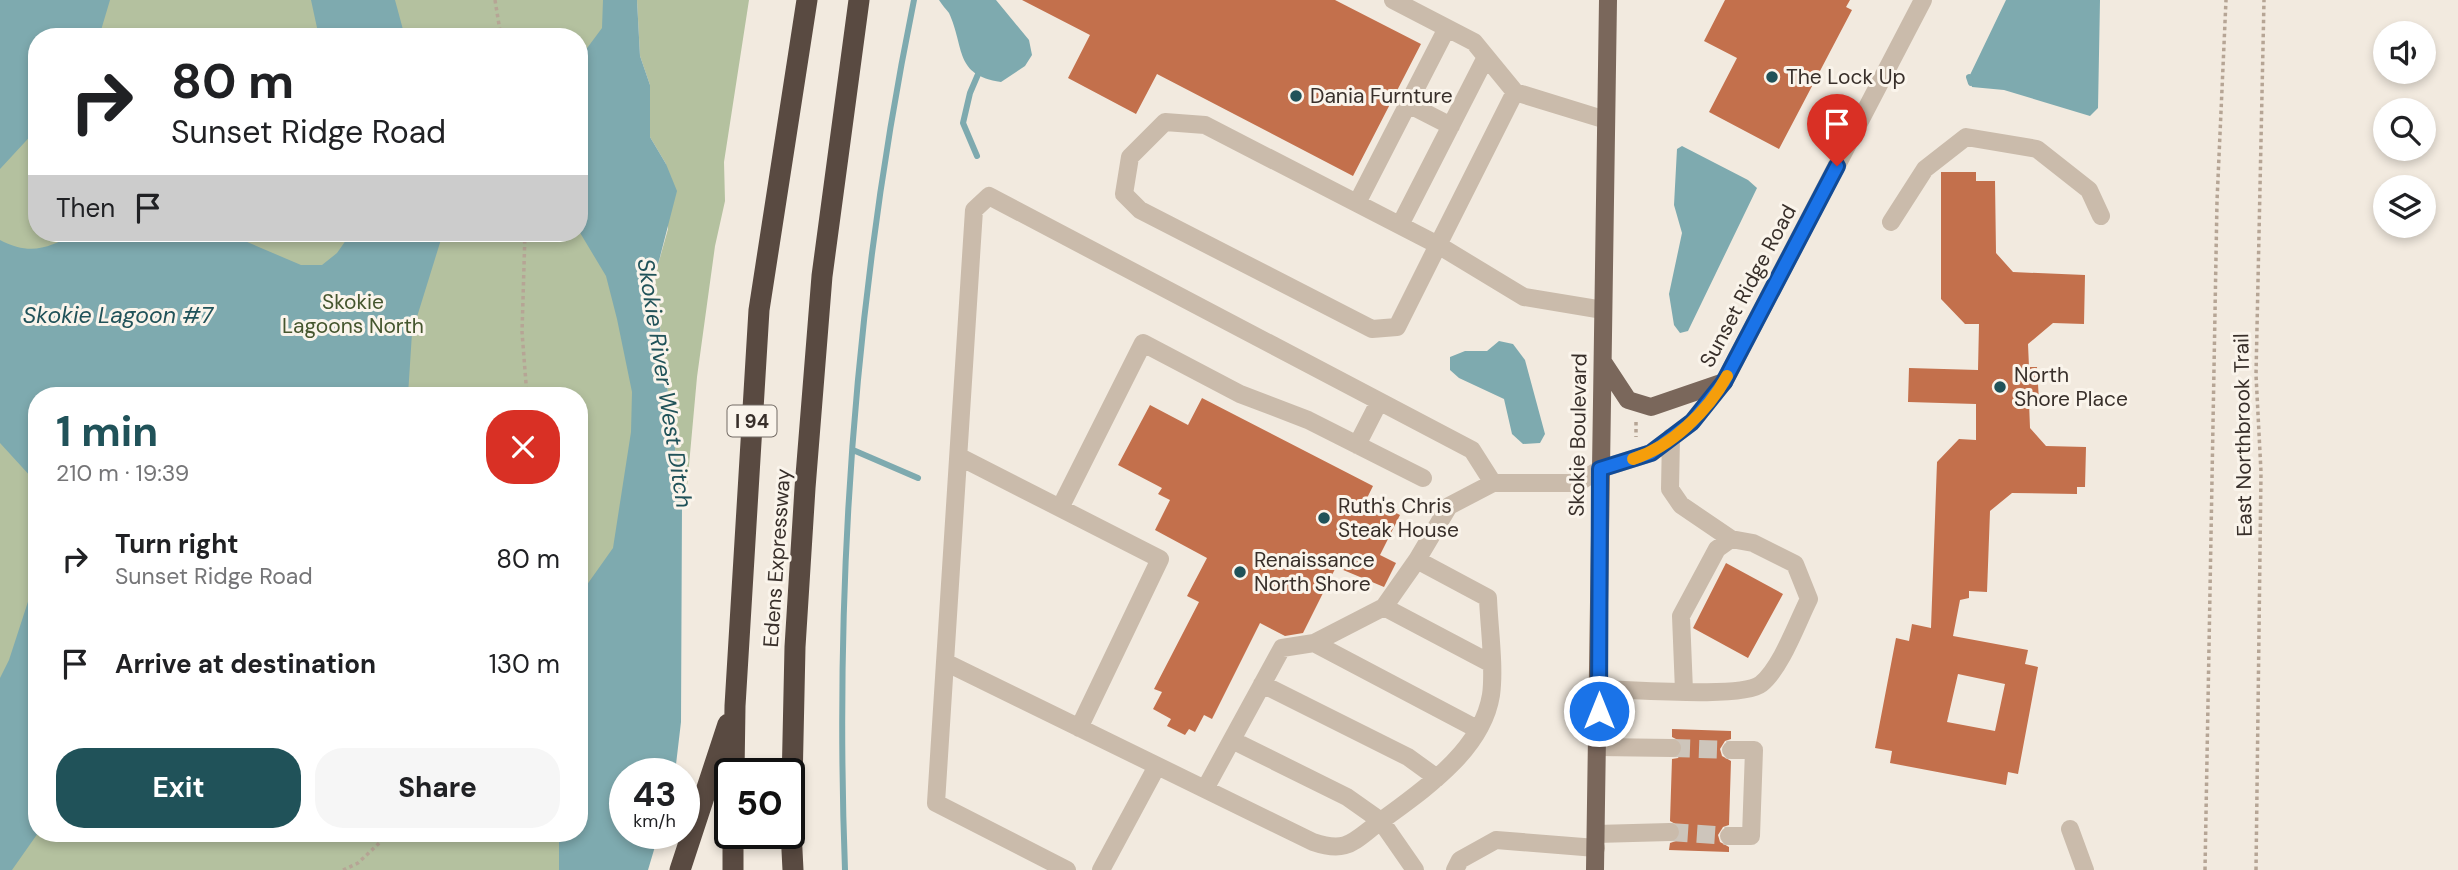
<!DOCTYPE html>
<meta charset="utf-8">
<style>
:root{--surface:#fff;--page:#f6f6f6;--text:#202124;--muted:#757577;--accent:#205259}
body{margin:0;font-family:"DM Sans",sans-serif;background:var(--page);color:var(--text);height:100vh;display:flex;flex-direction:column;font-size:26px;white-space:nowrap}
*{box-sizing:border-box;margin:0}
p{font-size:23px;color:var(--muted)}
.icon{flex:none;width:38px;height:38px;fill:none;stroke:currentColor;stroke-width:2;stroke-linecap:round;stroke-linejoin:round}
.map{position:relative;flex:1;overflow:hidden}
.side{position:absolute;left:28px;top:387px;width:560px;height:455px;display:flex;flex-direction:column;background:var(--surface);border-radius:28px;box-shadow:0 4px 10px #0003}
.side>*{flex:none}
.top-card{position:absolute;left:28px;top:28px;width:560px;height:214px;border-radius:28px;box-shadow:0 4px 10px #0003;background:#fff;color:var(--text);overflow:hidden}
.fabs{position:absolute;left:2373px;top:21px;display:grid;gap:14px}
.fabs a{display:grid;place-items:center;width:63px;height:63px;border-radius:50%;background:var(--surface);box-shadow:0 4px 10px #0003;font-size:35px}
.speed{position:absolute;left:609px;top:758px;display:flex;gap:14px;font-size:35px;font-weight:700;text-align:center}
.speed>*{display:grid;place-content:center;width:91px;height:91px;border-radius:50%;background:var(--surface);box-shadow:0 4px 10px #0003;line-height:1}
.speed small{font-size:18px;font-weight:400}
.speed .limit{border:4px solid #111;border-radius:10px;background:#fff;color:#111}
.pin{position:absolute;display:grid;place-items:center;width:60px;height:60px;color:#fff;margin:-72px -30px;border-radius:50% 50% 50% 0;rotate:-45deg;box-shadow:0 0 7px #0007}
.pin .icon{rotate:45deg}
.me{position:absolute;width:77px;margin:-38px;rotate:0deg;stroke-linejoin:round;filter:drop-shadow(0 0 5px #0008)}
.turn{display:flex;align-items:center;gap:24px;height:147px;padding:0 28px;font-size:32px}
.turn .icon{width:91px;height:91px;stroke-width:2.5}
.turn b{display:block;font-size:49px;line-height:60px}
.then{display:flex;align-items:center;height:66px;padding:0 28px;background:#0003;gap:14px;font-size:26px}
.round{display:grid;place-items:center;flex:none;width:74px;height:74px;border-radius:28px;background:var(--page)}
.summary{display:flex;align-items:center;justify-content:space-between;height:119px;padding:0 28px}
h1{font-size:42px;font-weight:700;line-height:52px;color:var(--accent)}
.cta{display:flex;gap:14px;margin-top:auto;padding:14px 28px}
.cta a{flex:1;height:80px;border-radius:28px;background:var(--accent);color:#fff;font-size:28px;font-weight:700;line-height:80px;text-align:center}
.cta a+a{background:var(--page);color:var(--text)}
ul{padding:0;list-style:none}
li{display:flex;align-items:center;gap:21px;height:105px;padding:0 28px}
li div{flex:1}
li b{display:block;font-size:26px}
li em{font-style:normal}
.map>svg:first-child{display:block}
.green{fill:#b4c19f;fill-rule:evenodd}
.water{fill:#7eaaaf}
.lines{fill:none;stroke-linecap:round;stroke-linejoin:round}
.stream{stroke:#7eaaaf;stroke-width:6}
.building{fill:#c3704c;fill-rule:evenodd}
.minor-tunnel{stroke:#cdc5bb;stroke-width:18;stroke-dasharray:18 9;stroke-linecap:butt}
.path{stroke:#b6a595;stroke-width:3.5;stroke-dasharray:3.5 3.5;stroke-linecap:butt}
.minor{stroke:#cabbab;stroke-width:18}
.major{stroke:#7a675b;stroke-width:18}
.highway{stroke:#594a41;stroke-width:21}
.route-casing{stroke:#114b97;stroke-width:18}
.route{stroke:#1a73e8;stroke-width:12}
.slow{stroke:#f59e0b;stroke-width:12}
.poi-dot{fill:#205259;stroke:#faf4eb;stroke-width:2.5}
.labels{text-anchor:middle;stroke-width:6;stroke-linejoin:round;paint-order:stroke}
.shield{fill:#faf4eb;stroke:#726a64;stroke-width:2}
.shield-label{font-size:19px;font-weight:bold;fill:#382f2a}
.poi-label{font-size:21px;fill:#382f2a;stroke:#faf4eb;text-anchor:start}
.street-label{font-size:21px;fill:#382f2a;stroke:#faf4eb}
.park-label{font-size:21px;fill:#45562e;stroke:#faf4eb}
.water-label{font-size:23px;font-style:italic;fill:#205259;stroke:#faf4eb}
</style>
<div class="map">
<svg width="2458" height="870" viewBox="0 0 2458 870">
<rect width="100%" height="100%" fill="#f2eadf"/>
<path class="green" d="M0,0H610L636,301L625,833L641,870H0ZM37,37H579V233H37ZM37,396H579V833H37Z
M637,0H749L724,162L725,201L715,246L697,377L687,487L682,504L654,279L668,229L666,164L650,137V85L640,56Z"/>
<path class="water" d="M0,0H110L99,37H37V129L0,169Z
M311,0H395L405,37H319Z
M603,0H637L640,56L650,85V137L666,164L677,191L654,280L682,504L681,722L675,773L625,774V833H659L648,870H559V833H579V596L613,548L631,432L632,392L617,319L606,276L579,231V59L602,28Z
M939,0H996L1029,40L1032,55L1025,66L1001,82C954,75 965,48 949,13C946,9 942,5 939,0Z
M2006,0H2100L2098,108L2090,116L2004,90L1972,87L1969,77Z
M1682,146L1748,180L1757,188L1688,331L1680,333L1674,325L1669,294L1682,233L1674,205L1677,149Z
M77,233H226L301,265H322L337,253L351,233H443L412,333L408,395L37,396V493L32,478L0,443V240C31,256 48,248 77,233Z
M1499,341L1513,344L1525,360L1545,434L1540,443L1523,444L1512,434L1504,399L1459,378L1450,370V357L1465,351H1487Z
M37,574L38,833L12,870H0V678L9,660Z"/>
<g class="lines">
<path class="stream" d="M1969,77L1971,83
M977,156L963,123L970,93L979,72
M853,450L918,478
M845,870C834,580 856,285 914,0"/>
</g>
<path class="building" d="M1022,0H1335L1421,44L1353,176L1157,74L1136,114L1068,78L1090,35Z
M1725,0H1850L1846,7L1852,10L1779,149L1709,112L1737,58L1704,41Z
M1941,172H1976V181H1995L1996,253L2013,272L2085,275L2084,324L2053,323L2028,344L2029,367H2037L2039,401L2029,402L2030,428L2046,446L2086,447L2085,487H2077V494L2012,493L1990,511L1987,592L1969,591V598L1960,600L1953,636L2028,650L2025,664L2038,667L2018,774L2008,772L2006,785L1890,763L1892,751L1875,748L1896,638L1909,641L1912,624L1931,628L1937,462L1959,439L1976,440V404L1908,402L1909,368L1978,370L1979,324H1965L1941,299ZM1958,674L2005,684L1995,731L1947,722Z
M1202,398L1373,486L1367,498L1400,515L1380,555L1396,563L1384,587L1336,567L1303,633L1285,636L1260,623L1212,719L1204,715L1195,732L1189,729L1185,735L1167,726L1171,719L1153,709L1162,692L1154,689L1199,602L1187,596L1207,558L1155,530L1170,500L1158,494L1162,488L1118,465L1150,405L1188,425Z
M1726,563L1783,594L1748,658L1693,628Z
M1672,729L1731,731V739L1725,741L1720,749L1722,756L1731,761L1729,825L1723,827L1718,835L1720,842L1729,847V852L1669,850L1670,843L1676,841L1681,832L1679,826L1670,821L1672,759L1678,758L1683,749L1682,742L1672,737Z"/>
<g class="lines">
<path class="minor-tunnel" d="M1672,748L1731,750
M1670,832L1729,836"/>
<path class="path" d="M495,0L501,37
M525,233L522,332L527,396
M1636,422V437
M343,870L358,863L390,833
M2205,870L2217,201L2226,0
M2256,870L2261,472L2256,375L2264,0"/>
<path class="minor" d="M1393,0L1474,42L1515,92L1606,120
M1515,92L1438,245L1524,297L1603,310
M1408,104L1451,126
M1165,122L1205,125L1438,245L1397,327L1372,329L1140,210L1124,194L1130,157Z
M1357,203L1447,28
M1891,222L1925,169L1966,137L2037,149L2089,190L2101,216
M1400,225L1486,57
M1671,437L1670,489L1681,505L1731,539
M1357,445L1379,402
M960,457L1160,559L1079,728
M1060,508L1143,343L1240,394L1308,420L1423,478
M1384,607L1490,663
M1314,643L1477,729
M945,662L936,803L1067,870
M1262,684L1408,757L1437,778
M1599,689C1628,689 1742,699 1761,684C1781,668 1797,623 1809,599L1795,564L1753,543L1731,539L1717,549L1681,616L1684,691
M1232,740L1347,797L1381,821C1353,841 1348,854 1313,842L945,662L974,210L989,196L1472,450L1493,483
M1599,747L1672,748
M1205,789L1282,648L1314,643L1384,607L1417,560
M2070,829L2085,870
M1596,834L1670,832
M1729,836H1751L1754,750H1731
M1101,870L1157,766
M1415,870L1381,821C1423,790 1482,751 1491,695C1495,667 1489,627 1488,598L1417,560L1449,506L1493,483H1578L1600,469L1651,453L1692,422L1724,382L1923,0
M1455,870L1460,860L1496,840L1596,848"/>
<path class="major" d="M1603,362L1628,400L1651,407L1724,382
M1595,870L1608,0"/>
<path class="highway" d="M734,774L735,706L759,310L807,0
M680,870L728,724
M733,870V833
M793,870L791,831L795,647L805,488L822,276L859,0"/>
</g>
<g class="lines">
<g class="route-casing">
<path id="route" d="M1599,711L1600,469L1651,453L1692,422L1724,382L1837,166"/>
</g>
<use href="#route" class="route"/>
<path class="slow" d="M1633,459C1671,447 1708,411 1727,376"/>
</g>
<g class="poi-dot">
<circle cx="1772" cy="77" r="7"/>
<circle cx="1296" cy="96" r="7"/>
<circle cx="2000" cy="387" r="7"/>
<circle cx="1324" cy="518" r="7"/>
<circle cx="1240" cy="572" r="7"/>
</g>
<g class="labels">
<rect class="shield" x="727.5" y="405.5" width="49" height="31" rx="5"/>
<g class="shield-label">
<text x="752" y="428">I 94</text>
</g>
<g class="poi-label">
<text x="1786" y="84">The Lock Up</text>
<text x="1310" y="103">Dania Furnture</text>
<text x="2014" y="382">North<tspan x="2014" dy="24">Shore Place</tspan></text>
<text x="1338" y="513">Ruth's Chris<tspan x="1338" dy="24">Steak House</tspan></text>
<text x="1254" y="567">Renaissance<tspan x="1254" dy="24">North Shore</tspan></text>
</g>
<g class="street-label">
<text transform="translate(1748 286) rotate(-62)" y="7">Sunset Ridge Road</text>
<text transform="translate(1578 435) rotate(-89)" y="7">Skokie Boulevard</text>
<text transform="translate(2243 435) rotate(-91)" y="7">East Northbrook Trail</text>
<text transform="translate(777 558) rotate(-86)" y="7">Edens Expressway</text>
</g>
<g class="park-label">
<text x="353" y="309">Skokie<tspan x="353" dy="24">Lagoons North</tspan></text>
</g>
<g class="water-label">
<text x="118" y="323">Skokie Lagoon #7</text>
<text transform="translate(665 383) rotate(81)" y="8">Skokie River West Ditch</text>
</g>
</g>
</svg>
<div class="fabs">
<a><svg class="icon" aria-label="sound" viewBox="0 0 24 24"><path d="M4 9h4l5-4v14l-5-4H4zM17 9q2 3 0 6"/></svg></a>
<a><svg class="icon" aria-label="search" viewBox="0 0 24 24"><circle cx="10" cy="10" r="6"/><path d="M15 15l6 6"/></svg></a>
<a><svg class="icon" aria-label="layers" viewBox="0 0 24 24"><path d="M12 4l9 5-9 5-9-5zM3 14l9 5 9-5"/></svg></a>
</div>
<div class="speed"><div>43<small>km/h</small></div><div class="limit">50</div></div>
<div class="pin" style="left:1837px;top:166px;background:#d93025"><svg class="icon" aria-label="arrive" viewBox="0 0 24 24"><path d="M6 21V4h12l-3 4 3 4H6"/></svg></div>
<svg class="me" style="left:1599px;top:711px" viewBox="-20 -20 40 40"><circle r="17" fill="#1a73e8" stroke="#fff" stroke-width="3"/><path d="M0-11L8 9 0 5-8 9z" fill="#fff"/></svg>
<div class="top-card">
<div class="turn"><svg class="icon" aria-label="right" viewBox="0 0 24 24"><path d="M7 20v-9h11M14 6l5 5-5 5"/></svg><div><b>80 m</b>Sunset Ridge Road</div></div>
<div class="then">Then<svg class="icon" aria-label="arrive" viewBox="0 0 24 24"><path d="M6 21V4h12l-3 4 3 4H6"/></svg></div>
</div>
<section class="side">
<div class="summary"><div><h1>1 min</h1><p>210 m · 19:39</p></div><a class="round" style="background:#d93025;color:#fff"><svg class="icon" aria-label="close" viewBox="0 0 24 24"><path d="M6 6l12 12M18 6L6 18"/></svg></a></div>
<ul>
<li><svg class="icon" aria-label="right" viewBox="0 0 24 24"><path d="M7 20v-9h11M14 6l5 5-5 5"/></svg><div><b>Turn right</b><p>Sunset Ridge Road</p></div><em>80 m</em></li>
<li><svg class="icon" aria-label="arrive" viewBox="0 0 24 24"><path d="M6 21V4h12l-3 4 3 4H6"/></svg><div><b>Arrive at destination</b></div><em>130 m</em></li>
</ul>
<div class="cta"><a>Exit</a><a>Share</a></div>
</section>
</div>
